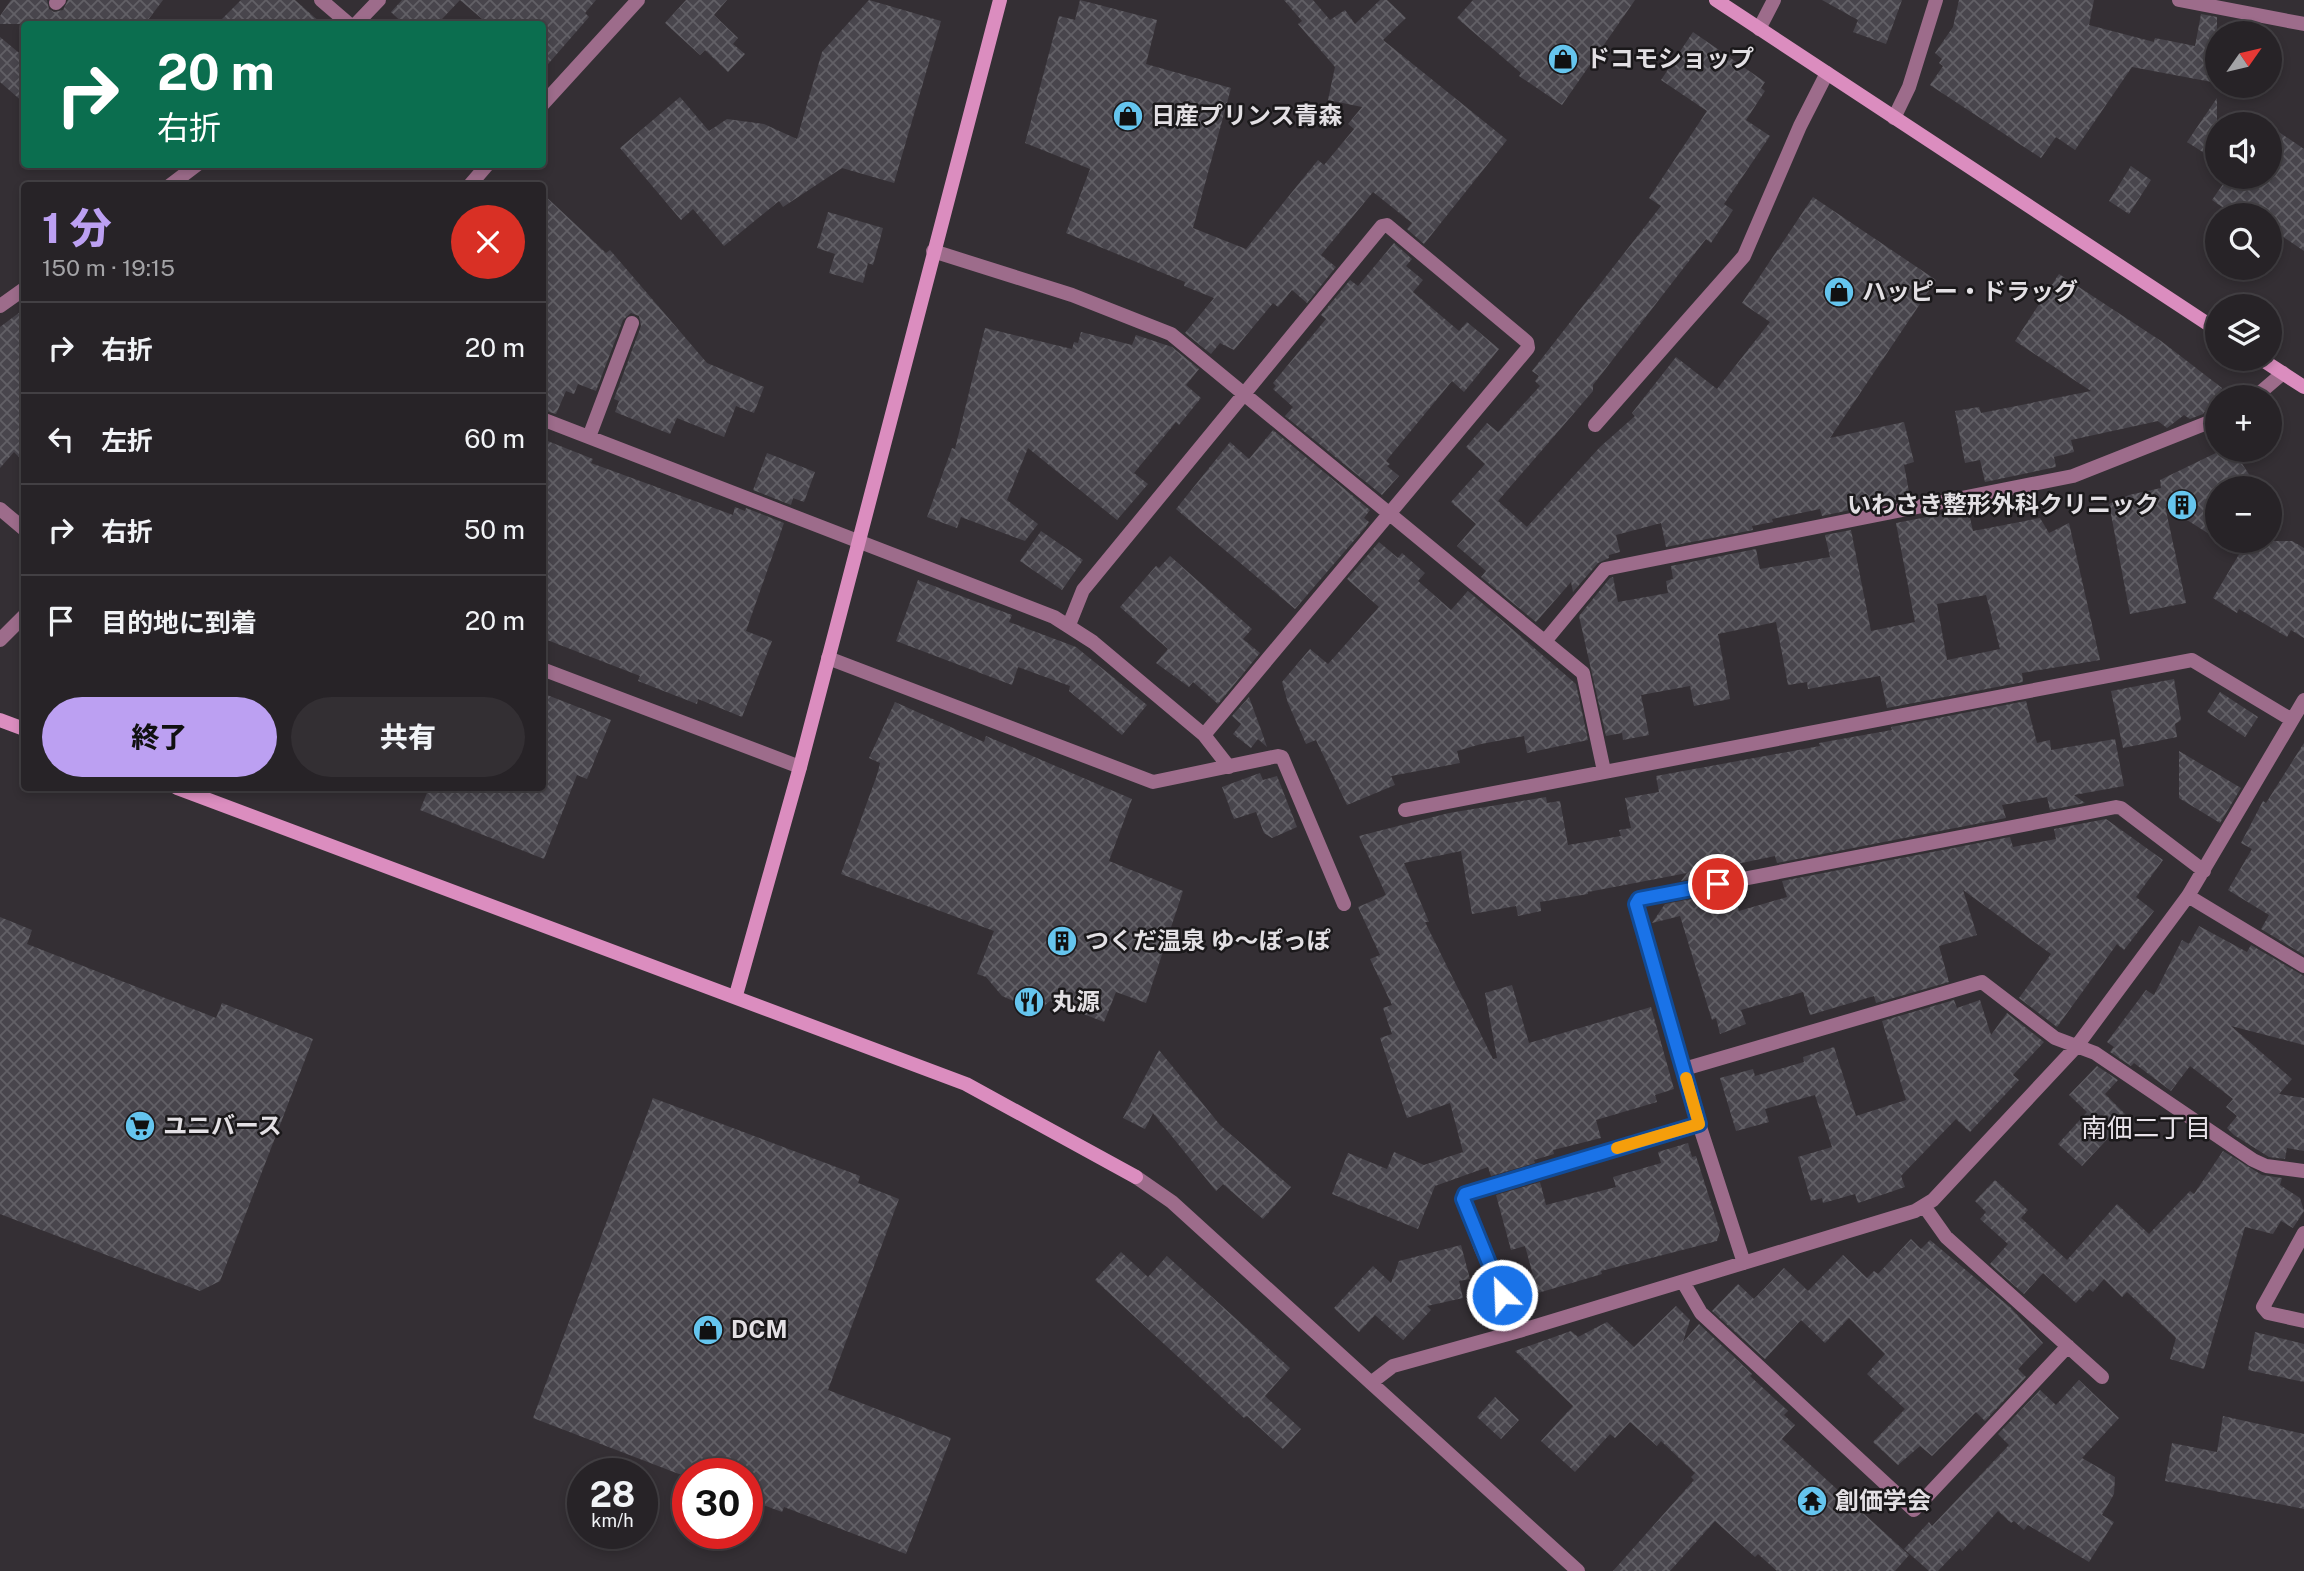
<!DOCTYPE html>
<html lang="ja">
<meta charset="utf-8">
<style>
:root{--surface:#272327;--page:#332f33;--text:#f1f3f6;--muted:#a4a4a7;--line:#434044;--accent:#bca0f2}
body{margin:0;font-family:"Public Sans","Noto Sans JP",sans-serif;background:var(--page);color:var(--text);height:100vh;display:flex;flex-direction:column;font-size:26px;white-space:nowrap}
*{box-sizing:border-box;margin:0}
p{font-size:23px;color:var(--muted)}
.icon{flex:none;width:38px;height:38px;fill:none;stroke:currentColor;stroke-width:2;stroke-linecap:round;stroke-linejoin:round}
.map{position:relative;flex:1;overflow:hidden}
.sheet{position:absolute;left:21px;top:182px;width:525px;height:609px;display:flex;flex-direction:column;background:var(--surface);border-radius:7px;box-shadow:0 4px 10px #0003,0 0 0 2px var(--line)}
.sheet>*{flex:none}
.guide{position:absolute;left:21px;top:21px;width:525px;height:147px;border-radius:7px;box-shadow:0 4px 10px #0003,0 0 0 2px var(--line);background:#0b6e4f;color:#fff;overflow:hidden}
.needle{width:46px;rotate:56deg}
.fabs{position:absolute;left:2205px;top:21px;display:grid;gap:14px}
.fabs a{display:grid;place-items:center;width:77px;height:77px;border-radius:50%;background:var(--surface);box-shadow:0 4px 10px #0003,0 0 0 2px var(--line);font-size:35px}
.speed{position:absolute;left:567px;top:1458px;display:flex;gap:14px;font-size:35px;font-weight:700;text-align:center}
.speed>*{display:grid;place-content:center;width:91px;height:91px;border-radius:50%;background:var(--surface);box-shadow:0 4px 10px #0003,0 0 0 2px var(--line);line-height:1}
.speed small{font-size:18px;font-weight:400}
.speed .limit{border:10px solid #d22;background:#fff;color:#111}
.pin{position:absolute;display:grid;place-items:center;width:60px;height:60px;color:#fff;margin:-30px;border:4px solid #fff;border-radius:50%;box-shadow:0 2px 7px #0007}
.me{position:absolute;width:77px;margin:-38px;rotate:336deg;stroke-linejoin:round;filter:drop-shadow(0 0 5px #0008)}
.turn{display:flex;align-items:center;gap:24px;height:147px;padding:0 21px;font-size:32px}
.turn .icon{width:91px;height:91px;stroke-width:2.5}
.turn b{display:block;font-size:49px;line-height:60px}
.round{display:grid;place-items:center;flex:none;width:74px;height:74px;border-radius:37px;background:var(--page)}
.head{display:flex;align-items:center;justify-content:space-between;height:119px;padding:0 21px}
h1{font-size:42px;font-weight:800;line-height:52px;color:var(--accent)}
.primary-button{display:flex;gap:14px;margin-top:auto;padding:14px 21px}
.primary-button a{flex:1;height:80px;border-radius:42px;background:var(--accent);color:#111;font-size:28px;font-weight:800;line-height:80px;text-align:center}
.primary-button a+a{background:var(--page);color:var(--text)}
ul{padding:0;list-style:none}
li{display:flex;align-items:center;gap:21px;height:91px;padding:0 21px;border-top:2px solid var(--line)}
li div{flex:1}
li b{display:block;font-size:26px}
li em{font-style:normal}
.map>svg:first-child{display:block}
.building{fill:url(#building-cross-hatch);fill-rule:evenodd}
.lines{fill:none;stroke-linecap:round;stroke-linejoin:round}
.street{stroke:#9d6c8b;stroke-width:14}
.secondary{stroke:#db8dbf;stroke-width:14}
.route-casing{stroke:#114b97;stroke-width:18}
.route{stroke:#1a73e8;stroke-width:12}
.slow{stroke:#f59e0b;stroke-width:12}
.labels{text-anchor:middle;stroke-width:5;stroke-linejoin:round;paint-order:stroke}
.poi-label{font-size:24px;font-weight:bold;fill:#e3e0e4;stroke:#1a181a;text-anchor:start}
.neighbourhood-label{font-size:26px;fill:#e8e2e9;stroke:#1a181a}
</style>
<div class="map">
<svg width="2304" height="1571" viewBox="0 0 2304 1571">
<defs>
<pattern id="building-cross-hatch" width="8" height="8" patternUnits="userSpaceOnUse" patternTransform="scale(1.75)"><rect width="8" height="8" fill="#48454c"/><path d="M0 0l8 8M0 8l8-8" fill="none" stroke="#626066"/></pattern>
</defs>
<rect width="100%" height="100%" fill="#342f34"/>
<path class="building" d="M11,0H47L49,9L54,12L63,10L68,0H163L145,24H0V16Z
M241,0H295L322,24H217Z
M402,0H596L585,13L589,17L542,71V24H488L460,0L437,24H404L391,12Z
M686,0H727L714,15L738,38L733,44L745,54L728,72L705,50L700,55L665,23Z
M869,0L941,21L894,183L842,168L783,207L779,201L724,246L693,209L681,220L620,148L680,97L709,131L727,119L764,124L797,139L822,52Z
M1080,0L1157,20L1146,64L1231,88L1193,228L1246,249L1318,160L1324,165L1354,129L1348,124L1362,107L1328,100L1335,67L1298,24L1302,21L1284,0H1313L1330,20L1345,10L1355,24L1380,0H1387L1406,18L1383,40L1507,140L1424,244L1407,229L1412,223L1373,192L1321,255L1336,267L1307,303L1292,290L1278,307L1273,303L1234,350L1220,343L1211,354L1185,333L1214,298L1184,286L1185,282L1066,233L1090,169L1025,143L1059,16L1075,20Z
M1473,0H1635L1562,105L1519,76L1521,73L1457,18Z
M1822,0H1902L1886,44L1853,32L1858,20Z
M1959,0H2094L2089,25L2154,42L2155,38L2195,46L2201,14L2217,17V83L2132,67L2075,150L2056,137L2041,158L1930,85L1943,66L1939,63L1942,59L1935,53L1953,27Z
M1693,32L1765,82L1761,88L1765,91L1746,120L1770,136L1724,204L1733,210L1711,243L1706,239L1593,385V391L1498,501L1527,527L1600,447L1635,416L1632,413L1676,357L1717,389L1770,322L1742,303L1813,197L1936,280L1830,438L1904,422L1914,462L1904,465L1910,497L1822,516L1820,509L1772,519L1773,522L1752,526L1753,530L1666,547L1661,523L1616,535L1620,552L1609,555V558L1598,563L1573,592L1571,582L1536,622L1481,577L1486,571L1457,546L1476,524L1451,502L1485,464L1466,447L1487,423L1498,432L1540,386L1535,381L1539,376L1532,371L1661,206L1649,198L1707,111L1661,80Z
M0,37L24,57V103L0,82Z
M2217,98V144L2209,156L2187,142Z
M2270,126L2304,149V251L2270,228V215H2234L2212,200L2228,177H2270Z
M2131,166L2151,180L2129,214L2109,201Z
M542,193L606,253L610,250L707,363L764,387L754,413L736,406L724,437L677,418L670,434L615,412L619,401L614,399L641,326L639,316L631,313L623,320L596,391L578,384L574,394L566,391L556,414L542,410Z
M828,212L883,228L873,265L868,263L863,283L829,273L835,254L817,248Z
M1394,243L1412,259L1406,266L1423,280L1413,292L1459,331L1467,322L1499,349L1464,392L1452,381L1386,461L1390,464L1387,466L1399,476L1382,495L1285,416L1293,407L1273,389L1276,386L1273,383L1326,319L1321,315L1350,280L1358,286Z
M2059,274L2161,341L2222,388L2203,414L2190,419L2184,415L2167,428L2158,421L2071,440L2074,452L2054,457L2056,467L1985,482L1980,460L1965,463L1955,411L1979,407L1981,413L2091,391L2015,341Z
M24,309V462L14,452L0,468V327Z
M985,328L1072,349L1074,342L1078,343L1081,332L1132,345L1136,335L1172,347L1199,369L1186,385L1201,398L1179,425L1176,422L1134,473L1148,484L1117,520L1028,448L1007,500L1038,524L1025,541L961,517L957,528L927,517L952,448L955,449Z
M542,430L548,432L545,440L593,459L591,463L733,515L735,507L745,511L746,508L784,523L746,631L772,641L742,717L698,699L697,704L638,681L640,676L542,638Z
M1273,430L1370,510L1364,518L1369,522L1364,529L1295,609L1176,509L1230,442L1249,459Z
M2222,450H2231L2237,456L2258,488H2217V539L2165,506L2186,603L2130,614L2109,504L2129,495L2161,488L2160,480Z
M767,453L815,472L804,502L793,498L791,505L753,490Z
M1968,509L1973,531L2040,518L2049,533L2069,523L2100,660L2022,673L2023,682L1887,708L1880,676L1808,689L1807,682L1788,685L1776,622L1718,634L1730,699L1694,706L1690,686L1641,695L1649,735L1623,740L1622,733L1606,736L1579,616L1610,578L1613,577L1618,602L1668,593L1666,581L1673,579L1671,566L1756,549L1760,569L1830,557L1825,535L1851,530L1871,631L1915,622L1896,523ZM1986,595L2000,649L1947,660L1937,604Z
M1041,531L1083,560L1062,590L1020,561Z
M2247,541H2292L2304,548V638L2291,630L2287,637L2239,609L2237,613L2213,598Z
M1379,542L1398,558L1402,553L1425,573L1418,581L1451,610L1468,591L1576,684L1588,740L1527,753L1524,736L1481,744L1457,751L1460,763L1391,776L1395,785L1347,805L1316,740L1306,744L1288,703L1282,682L1310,649L1328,664L1379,607L1347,579Z
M1170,556L1252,629L1243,639L1260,653L1218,704L1193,682L1189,687L1156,663L1168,649L1120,607L1156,566L1159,568Z
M918,580L1012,615L1009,622L1076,647L1147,705L1122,735L1069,691L1070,686L1018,667L1012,685L896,641Z
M2174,679L2181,720L2175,724L2177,737L2123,748L2111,691Z
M2220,692L2258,717L2245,737L2207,712Z
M542,693L611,720L587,779L577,775L544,859L420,810L429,788H542Z
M1249,697L1260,727L1267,747L1258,739L1251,748L1233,734L1241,724L1232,716Z
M2026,701L2037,743L2050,740L2051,750L2115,739L2124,786L2074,795L2085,803L2050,810L2047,797L2002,805L2006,818L1777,863L1775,856L1727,866L1728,872L1681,881L1687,873L1588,892V894L1540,902L1541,911L1518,916L1516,906L1472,914L1461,851L1404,863L1429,922H1425L1493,1059L1497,1058L1485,993L1512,985L1529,1043L1651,1007L1674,1089L1655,1095L1657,1102L1596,1120L1601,1138L1553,1150L1554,1154L1534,1160L1535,1163L1491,1176L1488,1167L1435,1186L1418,1229L1332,1194L1348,1153L1387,1169L1394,1152L1424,1165L1463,1152L1450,1103L1407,1118L1380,1038L1392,1034L1383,1008L1392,1005L1370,959L1380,955L1358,907L1386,895L1359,836L1449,813L1546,797L1547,803L1560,801L1568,845L1621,836L1619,830L1631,828L1625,798L1659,792L1656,776L1820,746L1819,743L1892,730L1891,727Z
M895,702L984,742L986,736L1132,799L1109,861L1183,891L1146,1003L1116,992L1104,1022L1050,1001L1033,1015L1018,1003L1002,996L986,977L977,974L994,931L841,874L877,775L880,763L869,758Z
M2304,743V955L2261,929L2269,915L2228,890L2252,849L2241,843L2263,801L2266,803Z
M2179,751L2241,788L2220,823L2179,798Z
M1260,773L1263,780L1277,776L1297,827L1272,838L1264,833L1256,812L1234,819L1222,787Z
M2106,819L2163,860L2136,897L2154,911L2124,950L2117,944L2057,1027L2019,998L2051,954L1963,890L1977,935L1939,946L1949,982L1876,1003L1874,996L1810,1015L1803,992L1741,1010L1746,1024L1720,1034L1716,1018L1712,1020L1680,916L1652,923L1665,904L1734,891L1739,911L1787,897L1782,881L2010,837L2013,847L2056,839L2054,829Z
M0,917L32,930L27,944L216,1018L222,1003L313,1039L220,1281L200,1291L0,1214Z
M2199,926L2247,952L2251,945L2304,976V1045L2231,1026L2292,1079L2279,1094L2304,1098V1151L2287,1148L2285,1159L2269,1157L2234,1135L2227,1128L2237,1116L2226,1107L2233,1099L2190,1066L2171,1091L2134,1063L2131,1066L2110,1052L2114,1047L2107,1042L2146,990L2154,995L2182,940L2189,944Z
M1954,1000L1957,1008L1980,1000L1991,1035L2007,1013L2044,1042L2013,1075L2019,1080L1970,1132L1956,1119L1901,1176L1905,1187L1858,1203L1855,1194L1823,1203L1822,1198L1811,1201L1798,1157L1832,1147L1815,1095L1765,1109L1769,1122L1736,1131L1720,1078L1753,1069L1755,1076L1804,1062L1803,1057L1834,1047L1856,1116L1906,1100L1882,1021Z
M1159,1050L1220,1125L1291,1187L1263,1219L1223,1184L1216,1191L1153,1113L1145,1129L1123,1118Z
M2097,1066L2118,1080L2105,1094L2128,1117L2082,1166L2058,1144L2087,1112L2069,1095Z
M653,1098L860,1176L858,1183L899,1199L828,1390L951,1438L906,1554L784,1507L782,1512L747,1499V1474H679L533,1418Z
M1688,1143L1692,1157L1696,1156L1720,1231L1717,1241L1601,1271L1602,1274L1538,1293L1525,1246L1511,1250L1496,1195L1540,1182L1546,1205L1616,1187L1613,1177L1661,1163L1658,1152Z
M2223,1151L2262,1175L2282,1178L2280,1185L2300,1198L2304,1211L2293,1228L2281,1221L2273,1234L2245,1227L2204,1369L2170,1359L2176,1338L2127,1292L2122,1297L2104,1279L2093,1292L2089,1289L2076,1303L2043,1273L2024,1294L1990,1264L2008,1244L1980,1219L1986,1212L1975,1201L1995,1180L2028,1210L2021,1218L2067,1260L2117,1204L2149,1234L2190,1191L2194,1194Z
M1911,1239L1921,1249L1930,1240L2011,1308L2043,1343L2018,1369L2026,1377L1985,1421L1976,1412L1932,1456L1920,1446L1898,1465L1873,1442L1905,1409L1867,1374L1885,1354L1849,1318L1825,1343L1801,1320L1765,1359L1712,1311L1738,1284L1754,1299L1784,1268L1808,1291L1843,1255L1867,1278L1874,1271L1878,1274Z
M1461,1245L1470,1279L1459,1281L1463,1298L1427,1306L1431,1310L1403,1340L1375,1315L1359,1332L1334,1308L1373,1266L1391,1283L1399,1261Z
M1121,1252L1148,1277L1167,1256L1290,1368L1265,1396L1301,1429L1283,1449L1247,1416L1244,1418L1095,1280Z
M1676,1306L1690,1320L1683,1342L1699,1324L1752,1374L1750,1376L1788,1411L1784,1415L1795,1425L1782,1439L1909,1555L1895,1571H1777L1758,1554L1755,1557L1715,1521L1670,1571H1613L1694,1480L1691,1477L1695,1473L1661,1441L1657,1446L1630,1422L1615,1438L1610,1434L1575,1472L1541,1441L1573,1406L1515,1351L1571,1331L1578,1337L1607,1322L1634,1347Z
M2255,1332L2304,1344V1382L2248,1370Z
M2079,1380L2119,1418L2082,1458L2115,1477L2114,1494L2102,1515L2114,1522L2089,1562L2028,1525L2024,1530L2014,1521L2011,1523L1998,1511L1962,1551L1960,1548L1938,1571H1929L1904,1549L1929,1522L1932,1526L2009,1445L1998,1434L2040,1390L2056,1405Z
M1495,1397L1519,1420L1501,1439L1477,1417Z
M2223,1416L2304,1434V1509L2165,1481L2172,1443L2217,1452Z"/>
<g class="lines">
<path class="street" d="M321,0L349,24
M2179,0L2304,24
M56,3L59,0
M356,24L379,0
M1759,29L1774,0
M542,105L638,0
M1894,118L1909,87L1936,0
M169,186L198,164
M469,186L488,164
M933,251L1072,295L1171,334L1583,673L1604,771
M0,306L24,289
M2255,397L2283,373
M542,419L1054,617L1093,642L1204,735L1229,767
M1595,425L1744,256L1800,126L1827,73
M589,437L632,323
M0,509L24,529
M1069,625L1083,590L1382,226L1387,225L1527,342L1528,348L1204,735
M0,640L24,616
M1546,640L1605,569L2073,476L2217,419
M828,658L1153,782L1278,756L1282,757L1344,904
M542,669L800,767
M1405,810L2192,660L2292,720
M2188,896L2304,966
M1684,1069L1982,982L2055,1038L2095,1053L2253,1160L2266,1166L2304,1171
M1136,1177L1172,1202L1578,1571
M1924,1206L1946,1237L2102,1377
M2304,1233L2263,1307L2268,1313L2304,1321
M1744,1263L1699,1124L1636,903L1639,899L2116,807L2121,808L2204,871
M1683,1282L1701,1313L1914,1510L2068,1346
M1519,1331L1481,1248L1463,1199L1465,1194L1699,1124
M1372,1382L1393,1366L1519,1331L1915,1211L1933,1200L2076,1047L2188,896L2304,700"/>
<path class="secondary" d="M1716,0L2217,330
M2261,359L2304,387
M0,720L24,729
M177,788L966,1084L1136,1177
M736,995L800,767L1000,0"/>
</g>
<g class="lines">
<g class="route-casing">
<path id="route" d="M1502,1295L1463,1199L1465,1194L1699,1124L1636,904L1639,899L1718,884"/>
</g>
<use href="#route" class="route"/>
<path class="slow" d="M1617,1148L1699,1124L1686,1078"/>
</g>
<defs>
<g id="shop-disc" transform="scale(1.575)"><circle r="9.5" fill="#65c5ee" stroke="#1a181a"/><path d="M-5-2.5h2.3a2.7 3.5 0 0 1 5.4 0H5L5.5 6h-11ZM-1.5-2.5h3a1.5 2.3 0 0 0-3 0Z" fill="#111"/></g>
<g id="building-disc" transform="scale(1.575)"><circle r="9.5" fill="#65c5ee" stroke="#1a181a"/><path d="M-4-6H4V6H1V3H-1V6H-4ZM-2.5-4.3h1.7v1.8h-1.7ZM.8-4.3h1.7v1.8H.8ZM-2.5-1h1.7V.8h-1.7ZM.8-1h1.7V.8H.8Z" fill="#111"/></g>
<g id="restaurant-disc" transform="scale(1.575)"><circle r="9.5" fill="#65c5ee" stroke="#1a181a"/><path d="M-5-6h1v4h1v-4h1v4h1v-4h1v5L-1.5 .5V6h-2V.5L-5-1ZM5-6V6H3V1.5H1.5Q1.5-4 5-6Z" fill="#111"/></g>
<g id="supermarket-disc" transform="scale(1.575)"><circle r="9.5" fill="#65c5ee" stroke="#1a181a"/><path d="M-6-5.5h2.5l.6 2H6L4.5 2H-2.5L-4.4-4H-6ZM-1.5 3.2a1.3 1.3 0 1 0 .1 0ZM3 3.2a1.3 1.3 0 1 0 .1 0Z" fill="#111"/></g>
<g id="temple-disc" transform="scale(1.575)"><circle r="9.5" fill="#65c5ee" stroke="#1a181a"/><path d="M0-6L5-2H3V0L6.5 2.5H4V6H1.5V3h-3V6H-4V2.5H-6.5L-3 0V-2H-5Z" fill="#111"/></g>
</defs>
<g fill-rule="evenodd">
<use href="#shop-disc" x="1563" y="59"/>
<use href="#shop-disc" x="1128" y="116"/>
<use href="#shop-disc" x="1839" y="292"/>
<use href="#building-disc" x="2182" y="505"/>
<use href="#building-disc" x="1062" y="941"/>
<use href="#restaurant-disc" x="1029" y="1002"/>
<use href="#supermarket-disc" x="140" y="1126"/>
<use href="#shop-disc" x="708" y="1330"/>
<use href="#temple-disc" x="1812" y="1501"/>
</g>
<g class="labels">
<g class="poi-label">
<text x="1586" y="67">ドコモショップ</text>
<text x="1151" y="124">日産プリンス青森</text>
<text x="1862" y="300">ハッピー・ドラッグ</text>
<text x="2159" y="513" text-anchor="end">いわさき整形外科クリニック</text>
<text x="1085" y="949">つくだ温泉 ゆ～ぽっぽ</text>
<text x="1052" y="1010">丸源</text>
<text x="163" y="1134">ユニバース</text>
<text x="731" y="1338">DCM</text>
<text x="1835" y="1509">創価学会</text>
</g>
<g class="neighbourhood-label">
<text x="2146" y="1137">南佃二丁目</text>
</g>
</g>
</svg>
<div class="fabs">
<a><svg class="needle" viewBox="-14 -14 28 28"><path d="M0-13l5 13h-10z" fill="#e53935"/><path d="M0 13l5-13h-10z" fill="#a4a4a7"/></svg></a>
<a><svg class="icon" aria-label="sound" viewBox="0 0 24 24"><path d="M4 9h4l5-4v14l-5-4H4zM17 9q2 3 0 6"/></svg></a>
<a><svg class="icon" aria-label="search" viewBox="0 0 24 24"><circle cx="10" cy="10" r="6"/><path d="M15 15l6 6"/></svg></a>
<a><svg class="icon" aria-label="layers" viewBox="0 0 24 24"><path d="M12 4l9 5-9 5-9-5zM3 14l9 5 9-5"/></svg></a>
<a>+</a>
<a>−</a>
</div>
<div class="speed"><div>28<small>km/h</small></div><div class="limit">30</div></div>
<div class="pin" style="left:1718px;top:884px;background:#d93025"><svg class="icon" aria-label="arrive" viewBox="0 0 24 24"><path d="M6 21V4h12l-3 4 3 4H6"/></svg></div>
<svg class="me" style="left:1502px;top:1295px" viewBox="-20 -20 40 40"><circle r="17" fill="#1a73e8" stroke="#fff" stroke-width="3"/><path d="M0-11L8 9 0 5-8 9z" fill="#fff"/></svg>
<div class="guide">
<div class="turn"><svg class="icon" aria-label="right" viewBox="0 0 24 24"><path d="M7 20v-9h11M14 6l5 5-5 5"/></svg><div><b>20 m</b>右折</div></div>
</div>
<section class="sheet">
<div class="head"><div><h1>1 分</h1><p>150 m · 19:15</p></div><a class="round" style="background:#d93025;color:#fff"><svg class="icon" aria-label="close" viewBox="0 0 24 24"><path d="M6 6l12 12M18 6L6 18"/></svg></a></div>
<ul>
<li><svg class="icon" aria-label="right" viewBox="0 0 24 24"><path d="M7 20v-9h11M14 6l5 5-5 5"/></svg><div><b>右折</b></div><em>20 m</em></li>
<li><svg class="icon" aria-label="left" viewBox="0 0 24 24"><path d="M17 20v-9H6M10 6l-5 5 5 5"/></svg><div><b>左折</b></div><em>60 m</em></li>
<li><svg class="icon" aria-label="right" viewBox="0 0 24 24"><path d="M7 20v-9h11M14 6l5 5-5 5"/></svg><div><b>右折</b></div><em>50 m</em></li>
<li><svg class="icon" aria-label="arrive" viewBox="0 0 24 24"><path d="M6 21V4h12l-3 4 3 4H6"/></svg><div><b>目的地に到着</b></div><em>20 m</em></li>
</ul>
<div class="primary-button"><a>終了</a><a>共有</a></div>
</section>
</div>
